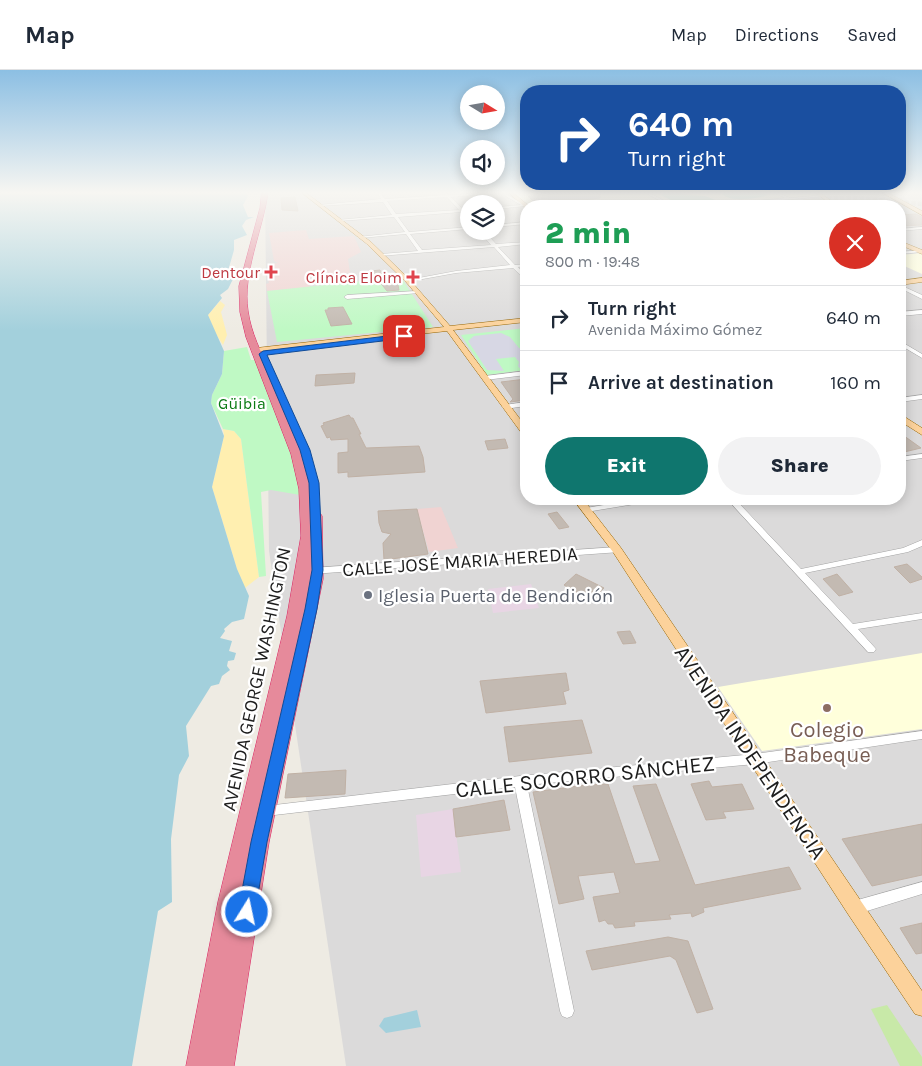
<!DOCTYPE html>
<meta charset="utf-8">
<style>
:root{--surface:#fff;--page:#f2f2f3;--text:#1f2937;--muted:#747a83;--line:#e0e1e3;--accent:#0f766e}
body{margin:0;font-family:Karla,sans-serif;background:var(--page);color:var(--text);height:100vh;display:flex;flex-direction:column;font-size:19px;white-space:nowrap}
*{box-sizing:border-box;margin:0}
p{font-size:16px;color:var(--muted)}
.icon{flex:none;width:28px;height:28px;fill:none;stroke:currentColor;stroke-width:2;stroke-linecap:round;stroke-linejoin:round}
.map{position:relative;flex:1;overflow:hidden}
.drawer{position:absolute;left:520px;top:130px;width:386px;height:305px;display:flex;flex-direction:column;background:var(--surface);border-radius:20px;box-shadow:0 2px 12px #0003}
.drawer>*{flex:none}
.guide{position:absolute;left:520px;top:15px;width:386px;height:105px;border-radius:20px;box-shadow:0 2px 12px #0003;background:#1a4fa0;color:#fff;overflow:hidden}
.needle{width:32px;rotate:101deg}
.controls{position:absolute;left:460px;top:15px;display:grid;gap:10px}
.controls a{display:grid;place-items:center;width:45px;height:45px;border-radius:50%;background:var(--surface);box-shadow:0 2px 12px #0003;font-size:25px}
.pin{position:absolute;display:grid;place-items:center;width:42px;height:42px;color:#fff;margin:-21px;border-radius:10px;box-shadow:0 2px 8px #0006}
.me{position:absolute;width:55px;margin:-28px;rotate:10deg;stroke-linejoin:round;filter:drop-shadow(0 0 4px #0008)}
.turn{display:flex;align-items:center;gap:18px;height:105px;padding:0 25px;font-size:22px}
.turn .icon{width:65px;height:65px;stroke-width:2.5}
.turn b{display:block;font-size:35px;line-height:42px}
.round{display:grid;place-items:center;flex:none;width:52px;height:52px;border-radius:26px;background:var(--page)}
.overview{display:flex;align-items:center;justify-content:space-between;height:85px;padding:0 25px}
h1{font-size:30px;font-weight:800;line-height:38px;color:#1e9e55}
.button{display:flex;gap:10px;margin-top:auto;padding:10px 25px}
.button a{flex:1;height:58px;border-radius:30px;background:var(--accent);color:#fff;font-size:20px;font-weight:800;line-height:58px;text-align:center}
.button a+a{background:var(--page);color:var(--text)}
ul{padding:0;list-style:none}
li{display:flex;align-items:center;gap:15px;height:65px;padding:0 25px;border-top:1px solid var(--line)}
li div{flex:1}
li b{display:block;font-size:19px}
li em{font-style:normal}
header{display:flex;align-items:center;gap:30px;box-sizing:border-box;height:70px;padding:0 25px;background:var(--surface);border-bottom:1px solid var(--line)}
header strong{font-size:24px}
nav{display:flex;gap:28px;margin-inline-start:auto;font-size:18px}
.map>svg:first-child{display:block}
.residential{fill:#dbdada;fill-rule:evenodd}
.commercial{fill:#f0d3d2}
.industrial{fill:#e8d5e4}
.education{fill:#ffffdb}
.grass{fill:#c8e9a8}
.sand{fill:#ffefb0}
.park{fill:#bff9c4}
.pitch{fill:#80deba}
.plaza{fill:#d7d7e4}
.water{fill:#a3d0dc}
.building{fill:#c3bab2;stroke:#c0b1a5}
.lines{fill:none;stroke-linecap:round;stroke-linejoin:round}
.minor-tunnel{stroke:#c4c2bb;stroke-width:4.5;stroke-dasharray:4.5 2;stroke-linecap:butt}
.minor-casing{stroke:#a4a4a4;stroke-width:1}
.major-casing{stroke:#966400;stroke-width:1}
.highway-casing{stroke:#d92462;stroke-width:1}
.minor{fill:#fff;fill-rule:evenodd}
.major{fill:#fcd29b;fill-rule:evenodd}
.highway{fill:#e68a9b;fill-rule:evenodd}
.route{fill:#1a73e8;stroke:#114b97}
.health-dot{fill:#e0444e;stroke:#fff;stroke-width:2}
.worship-dot{fill:#6b7280;stroke:#fff;stroke-width:2}
.education-dot{fill:#8d6e63;stroke:#fff;stroke-width:2}
.labels{text-anchor:middle;stroke-width:4.5;stroke-linejoin:round;paint-order:stroke}
.far-health-label{font-size:16px;fill:#be3a42;stroke:#fff;text-anchor:end}
.far-park-label{font-size:16px;fill:#0b7b14;stroke:#fff}
.street-label{font-size:19px;fill:#1d1d1d;stroke:#fff}
.worship-label{font-size:19px;fill:#5b616d;stroke:#fff;text-anchor:start}
.near-education-label{font-size:22px;fill:#785e54;stroke:#fff}
.near-street-label{font-size:22px;fill:#1d1d1d;stroke:#fff}
</style>
<header>
<strong>Map</strong>
<nav><a>Map</a><a>Directions</a><a>Saved</a></nav>
</header>
<div class="map">
<svg width="922" height="996" viewBox="0 0 922 996">
<rect width="100%" height="100%" fill="#eeebe3"/>
<path class="residential" d="M265,122H922V996H346L269,481ZM469,134H496V161H469ZM526,136H900V429H526Z"/>
<path class="commercial" d="M306,160L309,169L354,166L361,182L348,189L350,203L308,207L310,217L267,221L266,214L269,213L266,201L271,200L270,194L278,193L274,191L269,163Z
M441,437L458,478L429,482L417,439Z"/>
<path class="industrial" d="M531,514L539,538L493,543L488,519Z
M453,739L461,802L421,807L416,745Z"/>
<path class="education" d="M512,122H812L817,126L690,136H530Z
M922,183V204L900,194V185Z
M922,583V659L762,681L718,617Z"/>
<path class="grass" d="M887,935L922,987V996H900L871,939Z"/>
<path class="sand" d="M220,231L225,235L221,242L227,265L223,275L214,261L208,245Z
M223,359L234,361L241,369L259,507L245,518L237,499L212,417L224,366Z"/>
<path class="park" d="M401,207L433,257L277,272L267,221Z
M526,258V300L487,305L461,265Z
M247,277L251,290H258L306,426L271,420L261,422L266,506L259,507L241,369L234,361L223,359L211,333L212,325L222,304L224,281Z"/>
<path class="pitch" d="M659,122H681L683,123L681,124L705,126L723,133L682,136L661,125L664,124Z
M721,122H760L768,125C758,129 725,133 721,122Z"/>
<path class="plaza" d="M501,263L510,267L519,278L526,279V285L523,286L526,289V300H521L518,296L519,292L515,287L496,289L504,301L487,300L468,271L474,266Z"/>
<path class="water" d="M0,122H247L248,126L243,135L248,147H254L246,150L242,156L247,165L234,170V180L228,201H234L231,206L234,207L228,219L220,225L222,228L208,245L224,281L222,304L212,325L211,333L224,366L212,417L237,499L249,526L244,549L232,552L224,559L225,561L220,568L232,571L229,581L236,583L234,590L228,591L227,596L230,600L222,606L219,614L211,616L186,656L189,686L179,705L171,769L172,832L158,841L132,996H0Z
M417,940L421,957L386,963L379,956L384,948Z"/>
<path class="building" d="M531,122H600V128L575,131L581,135L553,136L549,133L536,134L528,126H536Z
M295,127L298,141L282,140L281,128Z
M819,128L830,136H814L803,130Z
M916,144L922,147V155L900,156V145Z
M380,200L385,211L397,210L399,220L387,221L371,201Z
M343,237L352,254L331,256L325,240H328V238Z
M355,303L354,313L315,316L316,305Z
M526,309V330L510,332L513,329L501,312Z
M349,345L351,348H353L361,364H359L366,378L419,376L423,387L425,402L348,407V402L338,403V383L348,382V369L331,370L330,367L327,368L321,356L324,355L323,353Z
M900,363L921,378L900,383Z
M505,369L508,378L488,380L485,371Z
M417,439L428,484L384,490L383,473L391,464L382,462L379,453L378,441Z
M557,442L569,457L559,459L548,444Z
M907,494L922,507V509L910,513L894,497Z
M576,504L604,518L595,527L591,525L587,528L564,515Z
M837,504L853,522L839,526L823,509Z
M630,561L636,573L623,574L617,562Z
M566,603L569,620L563,622L566,634L486,643L480,611Z
M582,650L592,683L509,692L504,657Z
M346,700L345,724L285,728L288,704Z
M709,711L712,717L742,714L754,739L723,742L726,748L706,750L691,714Z
M608,714L635,794L660,791L633,716L656,714L695,815L789,797L801,819L703,838L704,842L692,847L691,843L669,845L671,849L634,852L635,856L615,858L613,854H608L605,850L599,852L593,827L620,823L614,802L578,806L584,829L559,834L533,722L586,715Z
M504,730L510,760L456,767L453,739Z
M922,754V805L872,816L842,769Z
M922,853V883L916,884L900,858Z
M668,867L688,871L713,939L697,943L676,890L670,886L592,900L586,881Z"/>
<g class="lines">
<path class="minor-tunnel" d="M814,129L854,128L922,134"/>
<g class="minor-casing">
<path id="minor" d="M377,122H379L385,129L445,125L446,123L449,125L502,122L520,132L527,134V136L496,139V137L521,135L500,123L451,127L463,139H469V141H465L469,145V149L461,142L398,147L409,162L469,157V159L410,164L422,180L491,175L479,161H484L496,174L526,172V174L498,177L515,195L526,194V196L518,197L526,206V210L513,198L456,203L406,212V210H408L456,201L510,195L494,177L379,186L381,184L418,181L406,164L360,168L358,167L405,162L394,147L339,151L337,150L392,145L383,132L320,136L318,135L381,129ZM447,127L459,140L396,144L387,131Z
M644,122H648L674,136H670Z
M773,122H776L790,128L823,125L825,126L722,136H710L785,128Z
M526,152V154L496,157V155Z
M922,157V159L900,161V159Z
M922,180V182L900,184V182Z
M900,215L922,225V229L900,218Z
M417,221L419,222V223L347,229L344,227L347,225Z
M922,240V244L900,246V242Z
M900,271L922,284V288L900,275Z
M526,301V305L485,310L482,308L485,306Z
M922,325V329L900,332V328Z
M526,332V336L505,339L502,337L505,335Z
M922,384V388L900,391V387Z
M640,429H657L653,431L586,442L582,440L586,438Z
M727,429H735L801,499L903,478L922,470V476L908,482L805,503L853,554L922,543V549L858,559L876,579L874,582H868Z
M617,477L620,478L621,480L620,482L312,504L308,501L312,498Z
M922,661V669L755,694L527,715L574,941L572,946L567,948L562,946L560,941L515,717L266,746L262,745L260,741L262,737L266,736L520,706L755,684Z
M922,812V824L854,845L849,843L847,838L849,833L854,831Z"/>
</g>
<g class="major-casing">
<path id="major" d="M301,122H305L371,172L410,210L450,256L526,248V252L453,260L526,357V366L523,365L447,261L253,282V278H256L444,257L406,212L367,174Z
M508,122H512L529,136L525,137Z
M815,122H819L838,136H833Z
M881,122H886L922,141V145Z
M900,171L922,180V184L900,175Z
M922,208V212L900,215V211Z
M900,344L922,358V365L900,351Z
M573,429H583L621,478L922,921V946L915,944L848,844L613,482Z"/>
</g>
<g class="highway-casing">
<path id="highway" d="M262,122H268C263,160 242,203 248,241C251,263 261,282 270,302C290,346 312,393 314,443H320L322,446L323,509L269,772L234,996H186L218,832L287,546L301,466L299,419L291,384L246,267L240,242L239,216L260,138Z"/>
</g>
<use href="#minor" class="minor"/>
<use href="#major" class="major"/>
<use href="#highway" class="highway"/>
</g>
<linearGradient id="sky" x2="0" y2="1"><stop stop-color="#8cbfe3"/><stop offset="0.47" stop-color="#f7f6f2"/><stop offset="1" stop-color="#f7f6f2" stop-opacity="0"/></linearGradient>
<rect width="922" height="261" fill="url(#sky)"/>
<path class="route" d="M404,264L407,265V268L267,285L310,380L319,413L323,500L317,539L267,772L255,842L253,848L247,850L240,848L238,842L251,772L305,539L312,500L309,413L300,380L259,284L263,281Z"/>
<g class="health-dot">
<path d="M268.5 194.5h5v5h5v5h-5v5h-5v-5h-5v-5h5z"/>
<path d="M410.5 199.5h5v5h5v5h-5v5h-5v-5h-5v-5h5z"/>
</g>
<circle class="worship-dot" cx="368" cy="525" r="5"/>
<circle class="education-dot" cx="827" cy="638" r="5"/>
<g class="labels">
<g class="far-health-label">
<text x="260" y="208">Dentour</text>
<text x="402" y="213">Clínica Eloim</text>
</g>
<g class="far-park-label">
<text x="242" y="339">Güibia</text>
</g>
<g class="street-label">
<text transform="translate(460 491) rotate(-4)" y="7">CALLE JOSÉ MARIA HEREDIA</text>
<text transform="translate(256 609) rotate(-78)" y="7">AVENIDA GEORGE WASHINGTON</text>
</g>
<g class="worship-label">
<text x="378" y="532">Iglesia Puerta de Bendición</text>
</g>
<g class="near-education-label">
<text x="827" y="667">Colegio<tspan x="827" dy="25">Babeque</tspan></text>
</g>
<g class="near-street-label">
<text transform="translate(751 682) rotate(56)" y="8">AVENIDA INDEPENDENCIA</text>
<text transform="translate(585 706) rotate(-6)" y="8">CALLE SOCORRO SÁNCHEZ</text>
</g>
</g>
</svg>
<div class="controls">
<a><svg class="needle" viewBox="-14 -14 28 28"><path d="M0-13l5 13h-10z" fill="#e53935"/><path d="M0 13l5-13h-10z" fill="#747a83"/></svg></a>
<a><svg class="icon" aria-label="sound" viewBox="0 0 24 24"><path d="M4 9h4l5-4v14l-5-4H4zM17 9q2 3 0 6"/></svg></a>
<a><svg class="icon" aria-label="layers" viewBox="0 0 24 24"><path d="M12 4l9 5-9 5-9-5zM3 14l9 5 9-5"/></svg></a>
</div>
<div class="pin" style="left:404px;top:266px;background:#d93025"><svg class="icon" aria-label="arrive" viewBox="0 0 24 24"><path d="M6 21V4h12l-3 4 3 4H6"/></svg></div>
<svg class="me" style="left:247px;top:842px" viewBox="-20 -20 40 40"><circle r="17" fill="#1a73e8" stroke="#fff" stroke-width="3"/><path d="M0-11L8 9 0 5-8 9z" fill="#fff"/></svg>
<div class="guide">
<div class="turn"><svg class="icon" aria-label="right" viewBox="0 0 24 24"><path d="M7 20v-9h11M14 6l5 5-5 5"/></svg><div><b>640 m</b>Turn right</div></div>
</div>
<section class="drawer">
<div class="overview"><div><h1>2 min</h1><p>800 m · 19:48</p></div><a class="round" style="background:#d93025;color:#fff"><svg class="icon" aria-label="close" viewBox="0 0 24 24"><path d="M6 6l12 12M18 6L6 18"/></svg></a></div>
<ul>
<li><svg class="icon" aria-label="right" viewBox="0 0 24 24"><path d="M7 20v-9h11M14 6l5 5-5 5"/></svg><div><b>Turn right</b><p>Avenida Máximo Gómez</p></div><em>640 m</em></li>
<li><svg class="icon" aria-label="arrive" viewBox="0 0 24 24"><path d="M6 21V4h12l-3 4 3 4H6"/></svg><div><b>Arrive at destination</b></div><em>160 m</em></li>
</ul>
<div class="button"><a>Exit</a><a>Share</a></div>
</section>
</div>
